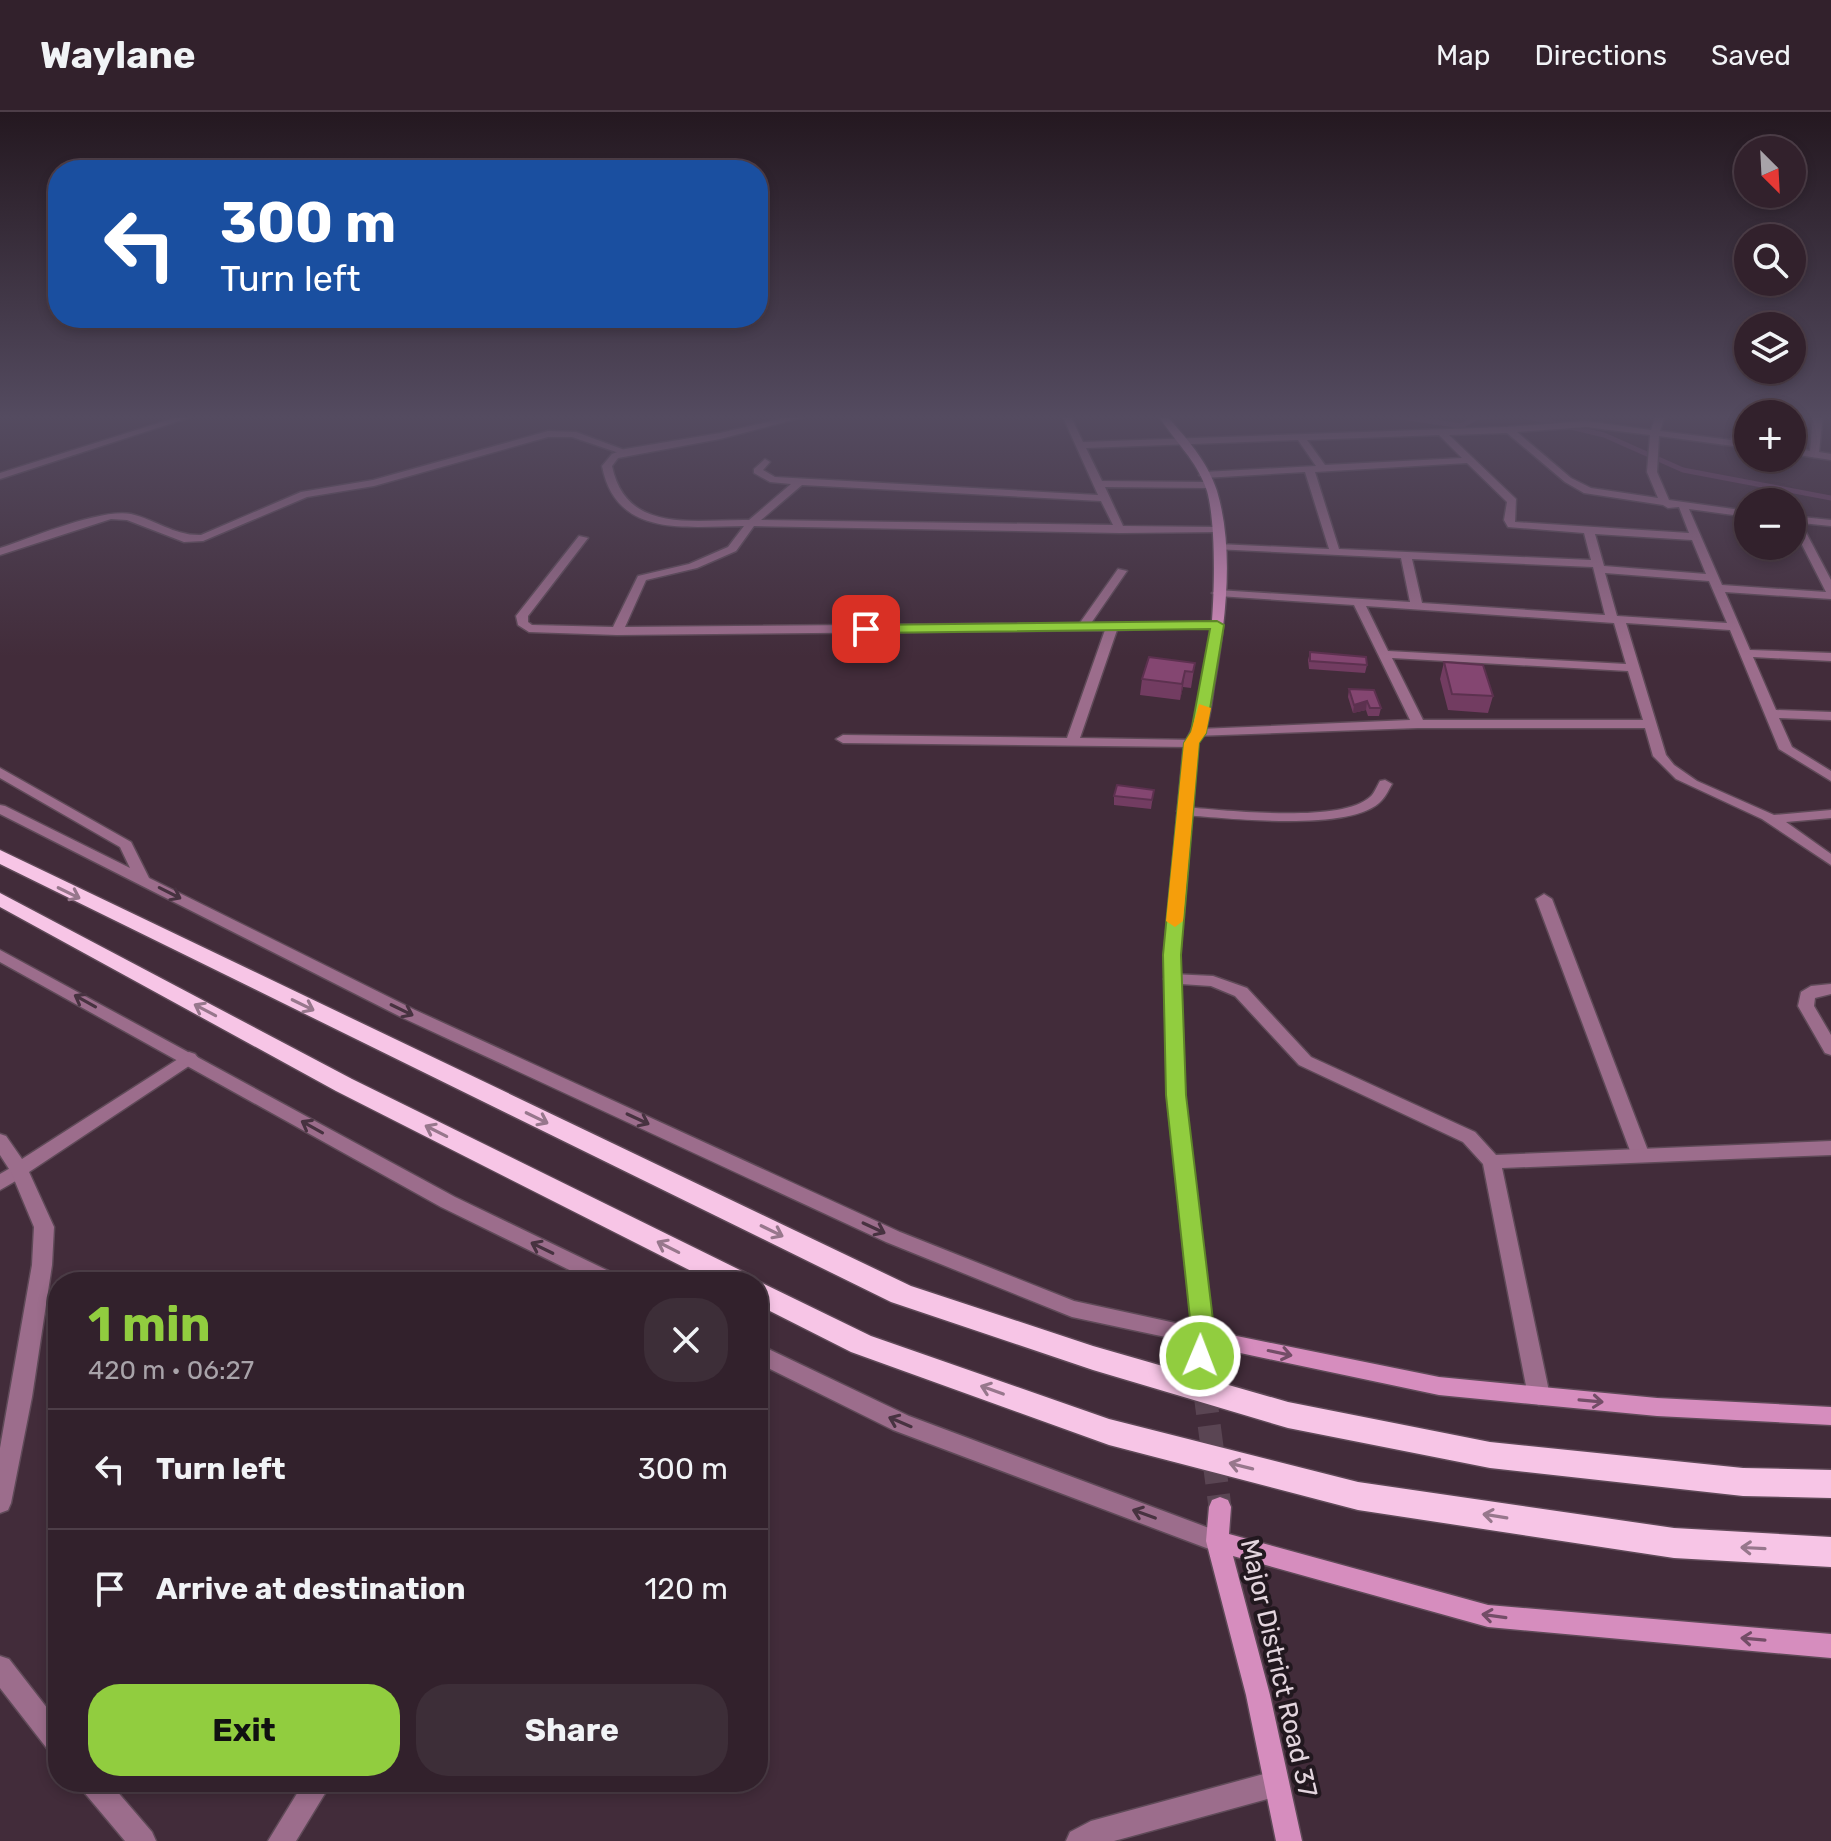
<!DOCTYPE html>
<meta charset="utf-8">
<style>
:root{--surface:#32212c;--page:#3d2e38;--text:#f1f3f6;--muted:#a8a3a9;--line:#4d3e48;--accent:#91cd3f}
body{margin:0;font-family:Rubik,sans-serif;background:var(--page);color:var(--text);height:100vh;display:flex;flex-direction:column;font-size:30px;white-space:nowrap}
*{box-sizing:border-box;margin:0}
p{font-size:26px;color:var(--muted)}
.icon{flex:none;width:44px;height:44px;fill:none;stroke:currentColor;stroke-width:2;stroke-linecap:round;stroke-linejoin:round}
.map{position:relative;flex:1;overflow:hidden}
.side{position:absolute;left:48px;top:1160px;width:720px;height:520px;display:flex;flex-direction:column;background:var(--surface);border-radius:32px;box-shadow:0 4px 12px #0003,0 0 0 2px var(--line)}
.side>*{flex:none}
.hud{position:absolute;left:48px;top:48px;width:720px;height:168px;border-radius:32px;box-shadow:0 4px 12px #0003,0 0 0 2px var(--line);background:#1a4fa0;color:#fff;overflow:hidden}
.needle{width:52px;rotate:156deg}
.tools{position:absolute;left:1734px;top:24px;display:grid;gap:16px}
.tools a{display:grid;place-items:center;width:72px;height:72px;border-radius:50%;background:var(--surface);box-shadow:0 4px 12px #0003,0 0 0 2px var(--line);font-size:40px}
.pin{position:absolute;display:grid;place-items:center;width:68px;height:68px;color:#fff;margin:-34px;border-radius:16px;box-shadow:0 4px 12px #0006}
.me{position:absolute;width:88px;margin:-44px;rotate:1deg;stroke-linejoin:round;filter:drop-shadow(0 0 6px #0008)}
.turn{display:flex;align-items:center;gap:28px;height:168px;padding:0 40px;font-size:36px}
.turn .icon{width:104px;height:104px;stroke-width:2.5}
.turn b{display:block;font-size:56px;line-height:68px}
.round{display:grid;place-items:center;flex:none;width:84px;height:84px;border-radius:32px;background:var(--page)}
.overview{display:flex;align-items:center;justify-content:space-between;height:136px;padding:0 40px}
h1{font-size:48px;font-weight:700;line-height:60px;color:var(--accent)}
.action{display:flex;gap:16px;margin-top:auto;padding:16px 40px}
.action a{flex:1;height:92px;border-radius:32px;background:var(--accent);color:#111;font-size:32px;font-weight:700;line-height:92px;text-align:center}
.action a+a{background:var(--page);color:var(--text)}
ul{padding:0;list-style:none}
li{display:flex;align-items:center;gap:24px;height:120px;padding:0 40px;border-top:2px solid var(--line)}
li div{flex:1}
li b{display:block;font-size:30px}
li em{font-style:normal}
header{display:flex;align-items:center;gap:48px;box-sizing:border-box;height:112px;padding:0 40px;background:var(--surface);border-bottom:2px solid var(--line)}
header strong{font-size:38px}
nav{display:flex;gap:44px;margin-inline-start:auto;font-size:28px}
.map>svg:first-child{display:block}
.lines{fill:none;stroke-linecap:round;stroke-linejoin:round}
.stream{stroke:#6e4164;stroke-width:5}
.secondary-tunnel{stroke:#5a4553;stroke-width:23;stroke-dasharray:23 12;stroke-linecap:butt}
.service-casing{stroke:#5f4a58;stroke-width:3}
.minor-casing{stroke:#5f4a58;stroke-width:3}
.tertiary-casing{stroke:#5f4a58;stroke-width:3}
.secondary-casing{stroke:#5f4a58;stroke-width:3}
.trunk-casing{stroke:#5f4a58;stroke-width:3}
.service{fill:#9c6d8c;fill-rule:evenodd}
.minor{fill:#9c6d8c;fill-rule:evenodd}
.tertiary{fill:#9c6d8c;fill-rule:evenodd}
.secondary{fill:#d68dbe;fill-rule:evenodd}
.trunk{fill:#f7c5e6;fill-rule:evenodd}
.wall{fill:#723c61}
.shaded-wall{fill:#5c314f}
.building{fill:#844671;stroke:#5c314f;stroke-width:2}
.oneway{stroke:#97778c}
.oneway2{stroke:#473240}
.oneway3{stroke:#734d67}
.route{fill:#91cd3f;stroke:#5e8529;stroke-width:2}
.slow{fill:#f59e0b}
.labels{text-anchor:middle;stroke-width:8;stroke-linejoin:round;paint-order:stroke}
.near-street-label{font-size:26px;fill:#e3d5de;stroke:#22181f}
</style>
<header>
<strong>Waylane</strong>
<nav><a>Map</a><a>Directions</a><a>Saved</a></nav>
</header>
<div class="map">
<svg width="1831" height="1729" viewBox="0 0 1831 1729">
<rect width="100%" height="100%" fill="#422c3a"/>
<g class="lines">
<path class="stream" d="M1389,303L1461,314L1478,305L1520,303L1604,323L1683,358L1831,386"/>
<path class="secondary-tunnel" d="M1200,1244L1220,1395"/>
<g class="service-casing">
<path id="service" d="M548,319L576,320L630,340L622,342L572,325H548L374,374L307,385L203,429L184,430L127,408L111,407L0,443V436C31,426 101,396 131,402C156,408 175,424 201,423L301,380L373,368Z
M1118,457L1127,459L1087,517H1079L1077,515Z
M1544,782L1552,787L1650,1044L1647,1049H1635L1632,1044L1536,787Z
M19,1051L26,1053L28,1058L26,1063L0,1078V1062Z"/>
</g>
<g class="minor-casing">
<path id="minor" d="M797,303H811L720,327L618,346L612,354C626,423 696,407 749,408L791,372L770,370L754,361V357L765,347L770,350L763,358L775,365L1098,383L1062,303H1070L1083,330L1506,315L1586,309L1651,318L1656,303H1665L1660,319L1731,328L1739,303H1748L1740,329L1748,330V336L1659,324L1657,360L1669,388L1748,399V405L1689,397L1722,473L1826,480L1792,413V404L1831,408V414L1801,411L1831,468V487L1725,480L1750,538L1831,541V549L1753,545L1776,598L1831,600V608L1779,606L1792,635L1831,659V669L1779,637L1730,518L1626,511L1666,643L1674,653L1697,669L1774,703L1831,698V706L1786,710L1831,742V753L1762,707L1676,667L1653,644L1645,616H1418L1194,624L1193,621L1199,617L1410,608L1354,493L1218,484L1212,481L1218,478L1410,490L1401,446L1214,437V433L1218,432L1329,437L1305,360L1204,366L1199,363L1204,360L1316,354L1298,328L1086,336L1102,369L1207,370L1212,373L1207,376L1105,375L1123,414L1217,415L1221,416V420L1120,421L754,414L736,439L697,456L646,468L625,515L1217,510L1223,513L1221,515L1117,518L1080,626L1196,628L1198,631L1191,635L843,631L836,627L843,623L1067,626L1105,518L617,523L529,520L518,513L516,504L579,424L588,426L528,504V510L532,513L613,515L638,464L689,452L728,435L744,414C687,414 616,427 602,354L612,342L625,337L720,321ZM1586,315L1650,323L1647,360L1658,386L1591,376L1571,366L1517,320ZM1507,321L1565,370L1584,381L1663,393L1668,396L1679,395L1689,421L1515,410L1516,387L1449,323ZM1439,323L1462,346L1325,353L1307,328ZM1467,351L1507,390L1504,408L1508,415L1584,421L1591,448L1339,437L1315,360ZM802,373L1101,389L1113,413L761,408ZM1595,422L1692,428L1706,462L1604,454ZM1412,447L1593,455L1605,503L1422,491ZM1605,461L1709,469L1727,511L1617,504ZM1366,494L1614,511L1626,552L1388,539ZM1392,546L1628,559L1643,608H1423Z
M1813,303H1823L1819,340L1831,342V348L1792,342V336L1810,339Z
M1385,668L1392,672C1389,677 1386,684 1382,688C1354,721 1226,706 1184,703L1177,699L1184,695C1224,698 1340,712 1370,685C1374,682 1377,674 1380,669Z
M1172,862L1213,864L1247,876L1311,945L1475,1020L1496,1043L1831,1029V1043L1502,1056L1550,1284L1546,1290L1539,1293L1532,1290L1528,1284L1483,1052L1463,1030L1299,953L1235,884L1211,874L1166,871L1164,867Z
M1831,872V882L1815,886L1814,894L1831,923V943L1825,941L1798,894L1801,880L1811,874Z
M189,940L195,942L198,946L195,950L29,1060L54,1115L52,1153L32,1285L11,1391L8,1398L0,1401V1336L32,1153L34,1115L11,1060L0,1043V1022L6,1024L22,1047Z
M0,1544L9,1547L58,1610V1643L49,1639L0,1576Z
M1275,1659L1284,1663L1288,1672L1284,1681L1275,1685L1114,1729H1066L1070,1720L1091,1709Z
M79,1670H109L152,1720L156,1729H125L83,1679Z
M304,1670H332L296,1729H268Z"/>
</g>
<g class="tertiary-casing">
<path id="tertiary" d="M184,303H197L0,367V361Z
M0,656L131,730L149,766L415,898L900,1120L1074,1189L1203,1217L1210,1219L1213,1225L1210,1231L1203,1233L1072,1205L886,1130L403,906L0,702V693L5,694L130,756L120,735L0,666Z
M0,838L455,1085L619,1164L622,1170H594L441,1095L0,850Z
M758,1232L909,1304L1225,1422L1228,1429L1225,1436L1217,1440L893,1318L758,1251Z"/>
</g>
<g class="secondary-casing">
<path id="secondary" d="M1158,303H1166C1186,326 1207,348 1217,379C1235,440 1225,512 1214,574C1211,593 1210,615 1198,631L1180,843L1185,983L1212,1219L1439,1265L1657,1286L1831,1295V1313L1657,1304L1439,1283L1212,1235L1207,1250L1200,1253L1193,1250L1190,1244L1193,1225L1167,983L1164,843L1184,631C1214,592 1221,428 1207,379C1197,348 1174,329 1158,303Z
M1220,1385L1228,1388L1231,1395L1229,1422L1488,1493L1831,1522V1546L1488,1515L1233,1444L1270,1583L1302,1729H1276L1246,1583L1206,1429L1209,1395L1212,1388Z"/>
</g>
<g class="trunk-casing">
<path id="trunk" d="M0,738L911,1174L1093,1234L1288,1290L1490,1330L1743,1356L1831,1358V1386L1743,1384L1490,1356L1288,1316L1093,1258L891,1190L0,752Z
M0,781L352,967L748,1162L752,1170H713L336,979L0,795Z
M758,1169L871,1224L1109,1307L1358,1370L1674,1416L1831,1425V1455L1674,1446L1358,1398L1109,1333L851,1240L758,1193V1170H755Z"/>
</g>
<use href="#service" class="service"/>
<use href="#minor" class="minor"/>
<use href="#tertiary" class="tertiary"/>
<use href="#secondary" class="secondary"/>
<use href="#trunk" class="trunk"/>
</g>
<path class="wall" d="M1310,540L1367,553L1365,561L1309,557L1308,548Z
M1444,550L1493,584L1488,601L1448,598L1440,567Z
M1195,551L1191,576L1183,575L1180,588L1140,583L1142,567Z
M1349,577L1381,596L1379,604H1368L1366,598L1353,601L1348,585Z
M1154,678L1151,697L1114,693V684Z"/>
<path class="shaded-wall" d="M1185,559L1183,575L1180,588L1182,572Z
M1367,589L1366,598L1353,601L1354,593Z"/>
<path class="building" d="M1310,540L1366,545L1367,553L1310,549Z
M1149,545L1195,551L1193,560L1185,559L1182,572L1142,567Z
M1444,550L1483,553L1493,584L1452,582Z
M1349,577L1374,578L1381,596H1370L1367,589L1354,593Z
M1117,673L1154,678L1152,688L1114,684Z"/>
<defs><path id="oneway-shaft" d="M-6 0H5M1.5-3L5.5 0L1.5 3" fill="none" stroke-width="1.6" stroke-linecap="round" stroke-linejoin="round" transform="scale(2)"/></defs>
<g class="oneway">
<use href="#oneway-shaft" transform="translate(69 781) rotate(26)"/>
<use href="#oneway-shaft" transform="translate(303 893) rotate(26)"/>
<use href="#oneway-shaft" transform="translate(205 898) rotate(-152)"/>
<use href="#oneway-shaft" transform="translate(537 1006) rotate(26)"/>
<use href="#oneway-shaft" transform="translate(436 1019) rotate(-153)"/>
<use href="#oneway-shaft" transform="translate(772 1119) rotate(26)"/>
<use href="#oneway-shaft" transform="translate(668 1135) rotate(-153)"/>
<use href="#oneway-shaft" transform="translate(992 1278) rotate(-160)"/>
<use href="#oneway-shaft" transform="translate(1241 1354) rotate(-166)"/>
<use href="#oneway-shaft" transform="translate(1495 1404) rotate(-171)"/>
<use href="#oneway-shaft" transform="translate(1753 1436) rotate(-177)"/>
</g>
<g class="oneway2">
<use href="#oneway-shaft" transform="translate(170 781) rotate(27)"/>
<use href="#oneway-shaft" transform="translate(85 889) rotate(-151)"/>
<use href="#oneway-shaft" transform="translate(402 898) rotate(26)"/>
<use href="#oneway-shaft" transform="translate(638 1007) rotate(25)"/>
<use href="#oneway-shaft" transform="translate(312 1015) rotate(-151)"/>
<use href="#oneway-shaft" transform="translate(874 1116) rotate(25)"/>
<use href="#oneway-shaft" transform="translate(542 1136) rotate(-154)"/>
<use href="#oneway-shaft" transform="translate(900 1310) rotate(-157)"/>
<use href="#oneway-shaft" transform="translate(1144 1402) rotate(-160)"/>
</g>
<g class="oneway3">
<use href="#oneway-shaft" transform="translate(1280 1241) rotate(12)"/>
<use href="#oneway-shaft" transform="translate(1591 1289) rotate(5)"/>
<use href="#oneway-shaft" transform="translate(1494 1504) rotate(-172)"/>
<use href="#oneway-shaft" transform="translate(1753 1527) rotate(-175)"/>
</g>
<linearGradient id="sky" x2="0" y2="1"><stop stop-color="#241820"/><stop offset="0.56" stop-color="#544b60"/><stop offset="1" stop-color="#544b60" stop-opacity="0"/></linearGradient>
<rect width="1831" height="545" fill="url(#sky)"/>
<path class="route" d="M1217,509L1224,513L1206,621L1199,631L1181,843L1186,983L1215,1225L1209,1251L1200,1253L1192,1251L1188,1244L1192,1225L1166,983L1163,843L1184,631L1191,620L1210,517L866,521L859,517L866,513Z"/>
<path class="slow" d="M1199,592L1211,596L1206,621L1199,631L1183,809L1175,815L1166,809L1184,631L1191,620Z"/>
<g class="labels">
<g class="near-street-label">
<text transform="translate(1279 1556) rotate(77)" y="9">Major District Road 37</text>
</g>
</g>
</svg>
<div class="tools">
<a><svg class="needle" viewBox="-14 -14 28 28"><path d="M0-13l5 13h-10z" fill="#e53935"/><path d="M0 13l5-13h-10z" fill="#a8a3a9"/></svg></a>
<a><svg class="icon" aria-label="search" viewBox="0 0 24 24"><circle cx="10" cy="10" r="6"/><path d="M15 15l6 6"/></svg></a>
<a><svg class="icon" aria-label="layers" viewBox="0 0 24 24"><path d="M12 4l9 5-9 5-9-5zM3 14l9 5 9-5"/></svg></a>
<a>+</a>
<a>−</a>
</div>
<div class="pin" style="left:866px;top:517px;background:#d93025"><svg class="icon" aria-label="arrive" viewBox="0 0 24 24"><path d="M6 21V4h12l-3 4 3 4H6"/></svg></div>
<svg class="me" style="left:1200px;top:1244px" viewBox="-20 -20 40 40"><circle r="17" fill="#91cd3f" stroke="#fff" stroke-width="3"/><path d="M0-11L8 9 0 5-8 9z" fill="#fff"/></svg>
<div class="hud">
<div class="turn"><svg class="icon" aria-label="left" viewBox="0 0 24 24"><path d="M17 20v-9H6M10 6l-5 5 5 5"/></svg><div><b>300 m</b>Turn left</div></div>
</div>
<section class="side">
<div class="overview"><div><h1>1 min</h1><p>420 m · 06:27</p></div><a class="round"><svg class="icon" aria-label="close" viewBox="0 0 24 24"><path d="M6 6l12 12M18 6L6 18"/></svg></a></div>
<ul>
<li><svg class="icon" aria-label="left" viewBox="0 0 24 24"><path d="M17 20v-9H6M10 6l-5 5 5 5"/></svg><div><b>Turn left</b></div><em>300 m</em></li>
<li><svg class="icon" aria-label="arrive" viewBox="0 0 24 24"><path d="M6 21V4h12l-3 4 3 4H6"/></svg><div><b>Arrive at destination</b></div><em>120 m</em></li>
</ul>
<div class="action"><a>Exit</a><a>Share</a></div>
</section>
</div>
